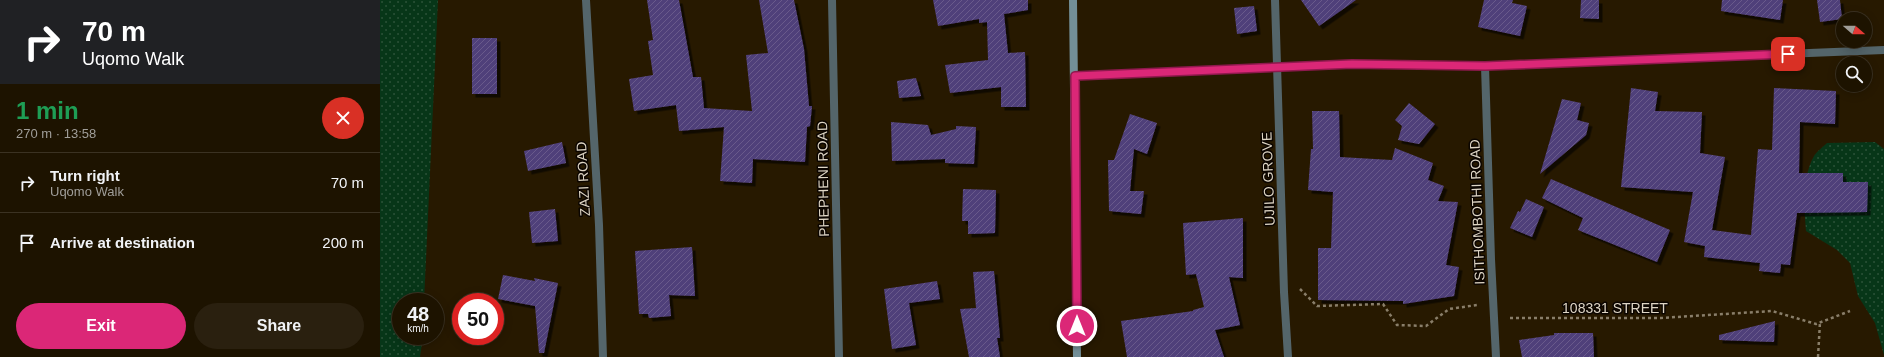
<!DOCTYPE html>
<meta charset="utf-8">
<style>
:root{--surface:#1d1300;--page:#2a200f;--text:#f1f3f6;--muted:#a09e99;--line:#3b3222;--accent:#db2777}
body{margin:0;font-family:Helvetica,sans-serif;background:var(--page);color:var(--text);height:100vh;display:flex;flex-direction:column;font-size:15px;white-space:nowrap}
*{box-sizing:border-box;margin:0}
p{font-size:13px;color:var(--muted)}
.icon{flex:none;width:22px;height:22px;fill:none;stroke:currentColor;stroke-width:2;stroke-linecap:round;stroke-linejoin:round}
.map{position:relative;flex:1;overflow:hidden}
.drawer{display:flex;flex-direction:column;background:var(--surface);width:380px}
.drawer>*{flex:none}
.banner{background:#202124;color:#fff;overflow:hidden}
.needle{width:26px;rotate:110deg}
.buttons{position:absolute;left:1456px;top:12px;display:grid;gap:8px}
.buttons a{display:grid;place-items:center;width:36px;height:36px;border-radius:50%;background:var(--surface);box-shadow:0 2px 10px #0003,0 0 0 1px var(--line);font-size:20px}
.speed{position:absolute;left:12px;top:293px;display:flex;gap:8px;font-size:20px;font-weight:700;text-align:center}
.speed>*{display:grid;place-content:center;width:52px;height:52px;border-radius:50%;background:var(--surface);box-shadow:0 2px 10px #0003,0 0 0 1px var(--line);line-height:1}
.speed small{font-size:10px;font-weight:400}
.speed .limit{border:6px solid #d22;background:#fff;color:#111}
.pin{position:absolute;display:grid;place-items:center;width:34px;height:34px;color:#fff;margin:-17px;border-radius:8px;box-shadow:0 2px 6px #0006}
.me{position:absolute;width:44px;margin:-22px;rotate:0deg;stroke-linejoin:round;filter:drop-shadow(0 0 3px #0008)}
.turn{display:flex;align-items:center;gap:14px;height:84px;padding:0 16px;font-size:18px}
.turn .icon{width:52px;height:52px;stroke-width:2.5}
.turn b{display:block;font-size:28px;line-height:34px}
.round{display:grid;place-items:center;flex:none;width:42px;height:42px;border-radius:21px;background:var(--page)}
.overview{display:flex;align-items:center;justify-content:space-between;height:68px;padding:0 16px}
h1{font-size:24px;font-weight:700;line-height:30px;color:#1e9e55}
.cta{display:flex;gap:8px;margin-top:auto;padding:8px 16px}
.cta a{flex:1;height:46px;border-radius:24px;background:var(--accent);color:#fff;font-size:16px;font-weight:700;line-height:46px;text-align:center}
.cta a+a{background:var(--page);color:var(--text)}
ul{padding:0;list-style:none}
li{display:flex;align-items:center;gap:12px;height:60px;padding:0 16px;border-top:1px solid var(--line)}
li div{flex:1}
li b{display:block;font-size:15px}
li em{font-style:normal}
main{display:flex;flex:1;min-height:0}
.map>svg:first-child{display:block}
.grass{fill:url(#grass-dots)}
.building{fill:url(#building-hatch);filter:url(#shadow)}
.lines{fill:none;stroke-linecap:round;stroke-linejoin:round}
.path{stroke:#897e69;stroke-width:2.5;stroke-dasharray:3 3;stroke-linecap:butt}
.minor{stroke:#54656a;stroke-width:8}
.secondary{stroke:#738f97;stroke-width:8}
.route-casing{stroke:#8e194d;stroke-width:10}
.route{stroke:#db2777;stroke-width:7}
.labels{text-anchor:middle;stroke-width:3;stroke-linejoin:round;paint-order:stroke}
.street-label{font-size:14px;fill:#ded5c4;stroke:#0b0500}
</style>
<main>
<section class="drawer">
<div class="banner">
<div class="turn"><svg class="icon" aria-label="right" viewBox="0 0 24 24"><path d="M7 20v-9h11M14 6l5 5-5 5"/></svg><div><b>70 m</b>Uqomo Walk</div></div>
</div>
<div class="overview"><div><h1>1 min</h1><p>270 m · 13:58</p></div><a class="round" style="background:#d93025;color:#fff"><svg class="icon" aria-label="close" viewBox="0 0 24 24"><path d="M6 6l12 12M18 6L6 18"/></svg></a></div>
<ul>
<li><svg class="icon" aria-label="right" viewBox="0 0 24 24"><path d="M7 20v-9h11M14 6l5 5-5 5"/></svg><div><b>Turn right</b><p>Uqomo Walk</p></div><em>70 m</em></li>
<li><svg class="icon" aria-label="arrive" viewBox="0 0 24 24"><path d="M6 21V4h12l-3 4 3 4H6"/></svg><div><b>Arrive at destination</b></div><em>200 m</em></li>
</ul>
<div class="cta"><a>Exit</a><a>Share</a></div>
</section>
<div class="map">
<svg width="1504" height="357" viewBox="0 0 1504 357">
<defs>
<pattern id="grass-dots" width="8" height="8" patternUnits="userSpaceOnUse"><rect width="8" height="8" fill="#073618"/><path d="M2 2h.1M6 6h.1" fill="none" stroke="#2b5238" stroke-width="1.8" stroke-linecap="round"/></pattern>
<pattern id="building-hatch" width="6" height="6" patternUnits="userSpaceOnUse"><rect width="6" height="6" fill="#503f7a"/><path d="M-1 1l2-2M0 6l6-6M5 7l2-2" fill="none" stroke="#695a8b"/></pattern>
<filter id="shadow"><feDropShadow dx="3.5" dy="3.5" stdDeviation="0" flood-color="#0009"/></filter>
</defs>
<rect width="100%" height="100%" fill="#271900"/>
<path class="grass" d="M0,0H58L44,302H21V336H43L40,357H0Z
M1495,142L1504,149V355L1495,323L1478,296L1470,263L1457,250L1426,231C1424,207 1422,177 1434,156C1437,151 1443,147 1447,143Z"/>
<path class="building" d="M267,0H299L313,77H321L324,108L372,111L366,55L388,53L379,0H414L424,49L429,106H432L430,126L427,127L425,162L373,159L372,183L340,181L344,127L299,131L296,105L254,111L249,79L273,75L268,41L273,40Z
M553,0H648V10L624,14L628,53L645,52L646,107H621V87L570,93L565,65L608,60L607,22L599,23V19L558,26Z
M921,0H976L939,26Z
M1104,0H1133L1132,3L1147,6L1140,36L1098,27Z
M1201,0H1219V19L1200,18Z
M1342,0H1403L1400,20L1341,11Z
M1437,0H1460L1462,19L1440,22Z
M874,6L877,31L857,34L854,8Z
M92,38H117V94H92Z
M536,78L541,96L519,98L517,81Z
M1251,88L1278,92L1275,111L1322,112L1320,153L1345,157L1332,230L1371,235L1378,149L1392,150L1394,88L1456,91L1455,124L1420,122L1419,173H1463V182H1488L1487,212L1417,213L1410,265L1401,264L1400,273L1379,271L1380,263L1324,257L1325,246L1304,242L1313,192L1241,187Z
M1182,99L1201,103L1197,120L1209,123L1206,135L1160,174Z
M1029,103L1055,124L1039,144L1018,140L1022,126L1015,120Z
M932,111H959L960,157L1012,160L1015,148L1053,163L1048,180L1064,186L1058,201L1078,202L1066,265L1079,267L1074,296L1023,304V301L938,300V248H951L953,192L928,190L931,149H933Z
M750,114L777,123L767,154L754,149L750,191H764L761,214L729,211L728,160H734Z
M511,122L548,125L551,135L576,129V126L596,127L594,164L565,163V159L512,161Z
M182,142L186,163L148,171L144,151Z
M1171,179L1290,230L1277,262L1198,230L1203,218L1162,198Z
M583,189L616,190L615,233L588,234V221H582Z
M1146,199L1164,207L1152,237L1130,228L1138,211L1140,212Z
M175,209L178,241L152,243L149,212Z
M863,218V278L849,277L860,325L835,330L844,357H747L741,321L813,311V310L824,307L816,274L806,275L803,223Z
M312,247L315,296L289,295L291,316L269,318L268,314H259L255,251Z
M614,271L620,338H617L620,357H589L580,309L596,308L593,272Z
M123,275L155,281L154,278L178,283L164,353H159L155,306L118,299Z
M557,281L560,299L529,303L536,345L512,349L504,289Z
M1395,321L1394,342L1339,340V335Z
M1174,333H1213L1214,357H1142L1139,340L1174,335Z"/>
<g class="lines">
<path class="path" d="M920,289L937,306L1003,304L1017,325L1046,326L1069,309L1097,305
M1130,318H1281L1392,311L1436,324L1470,311
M1438,357L1440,322"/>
<path class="minor" d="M206,0L219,225L223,357
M452,0L459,357
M895,0L904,292L908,357
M1105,66L1111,259L1116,357
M695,76L972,64L1105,66L1504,50"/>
<path class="secondary" d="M693,0L697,357"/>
</g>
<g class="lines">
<g class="route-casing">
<path id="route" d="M697,326L695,76L972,64L1105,66L1408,54"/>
</g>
<use href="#route" class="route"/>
</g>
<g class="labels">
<g class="street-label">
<text transform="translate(203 179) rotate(-93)" y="5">ZAZI ROAD</text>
<text transform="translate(443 179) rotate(-91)" y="5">PHEPHENI ROAD</text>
<text transform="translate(888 179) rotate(-92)" y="5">UJILO GROVE</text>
<text transform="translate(1097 212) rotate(-92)" y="5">ISITHOMBOTHI ROAD</text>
<text x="1235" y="313">108331 STREET</text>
</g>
</g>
</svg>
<div class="buttons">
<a><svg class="needle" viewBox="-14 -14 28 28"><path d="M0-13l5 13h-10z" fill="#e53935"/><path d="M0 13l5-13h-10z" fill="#a09e99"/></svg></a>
<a><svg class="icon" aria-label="search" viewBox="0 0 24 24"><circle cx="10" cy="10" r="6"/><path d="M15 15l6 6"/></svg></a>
</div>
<div class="speed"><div>48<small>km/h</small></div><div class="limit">50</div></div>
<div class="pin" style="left:1408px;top:54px;background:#d93025"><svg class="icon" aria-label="arrive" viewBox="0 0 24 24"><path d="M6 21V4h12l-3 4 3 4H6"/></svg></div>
<svg class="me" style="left:697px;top:326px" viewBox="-20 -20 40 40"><circle r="17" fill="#db2777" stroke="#fff" stroke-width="3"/><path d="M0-11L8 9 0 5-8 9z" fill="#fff"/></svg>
</div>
</main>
